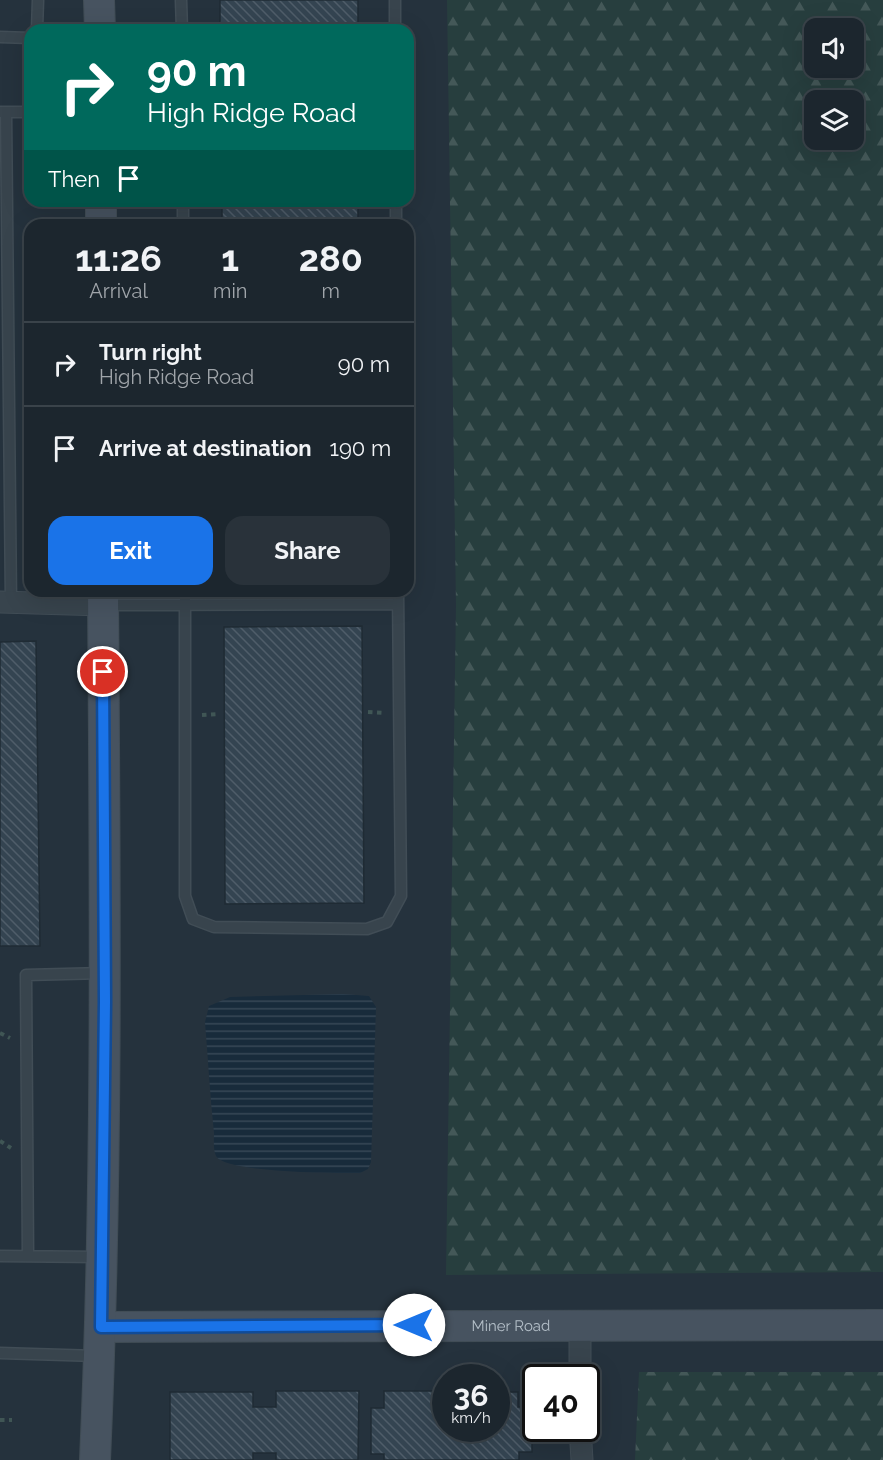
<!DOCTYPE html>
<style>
:root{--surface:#1c262e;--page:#29323a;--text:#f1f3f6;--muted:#a0a5aa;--line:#3a434a;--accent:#1a73e8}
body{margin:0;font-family:Raleway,sans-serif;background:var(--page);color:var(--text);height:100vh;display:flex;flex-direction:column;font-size:22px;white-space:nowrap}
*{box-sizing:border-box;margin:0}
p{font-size:20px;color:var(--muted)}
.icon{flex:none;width:33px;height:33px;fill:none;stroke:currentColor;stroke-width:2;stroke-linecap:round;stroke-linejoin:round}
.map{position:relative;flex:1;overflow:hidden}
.sheet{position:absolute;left:24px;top:219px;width:390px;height:378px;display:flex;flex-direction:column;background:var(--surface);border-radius:18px;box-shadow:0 6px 24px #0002,0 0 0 2px var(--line)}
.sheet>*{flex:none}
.banner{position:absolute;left:24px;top:24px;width:390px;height:183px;border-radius:18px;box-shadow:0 6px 24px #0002,0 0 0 2px var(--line);background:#00695c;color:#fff;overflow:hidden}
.tools{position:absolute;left:804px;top:18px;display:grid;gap:12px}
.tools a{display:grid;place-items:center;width:60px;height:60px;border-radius:12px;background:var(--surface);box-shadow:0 6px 24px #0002,0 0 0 2px var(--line);font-size:30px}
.speed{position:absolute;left:432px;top:1364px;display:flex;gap:12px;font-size:30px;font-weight:700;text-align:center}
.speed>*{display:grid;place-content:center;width:78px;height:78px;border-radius:50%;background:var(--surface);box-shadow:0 6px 24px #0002,0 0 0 2px var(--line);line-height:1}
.speed small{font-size:15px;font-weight:400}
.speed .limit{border:3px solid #111;border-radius:9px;background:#fff;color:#111}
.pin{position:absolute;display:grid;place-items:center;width:51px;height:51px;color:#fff;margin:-26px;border:3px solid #fff;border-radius:50%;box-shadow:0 2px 6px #0007}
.me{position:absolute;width:66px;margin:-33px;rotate:270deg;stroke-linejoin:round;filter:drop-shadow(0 0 4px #0008)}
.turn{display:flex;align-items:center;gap:21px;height:126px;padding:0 24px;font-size:27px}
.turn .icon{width:78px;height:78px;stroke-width:2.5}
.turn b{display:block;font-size:42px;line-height:51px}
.then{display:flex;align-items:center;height:57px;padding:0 24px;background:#0003;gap:12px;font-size:22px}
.eta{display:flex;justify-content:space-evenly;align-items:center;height:102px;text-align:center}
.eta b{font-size:36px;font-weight:700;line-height:42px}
.button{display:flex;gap:12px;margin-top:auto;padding:12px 24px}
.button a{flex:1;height:69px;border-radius:18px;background:var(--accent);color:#fff;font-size:24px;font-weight:700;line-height:69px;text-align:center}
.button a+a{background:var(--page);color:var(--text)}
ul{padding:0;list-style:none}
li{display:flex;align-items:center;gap:18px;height:84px;padding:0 24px;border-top:2px solid var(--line)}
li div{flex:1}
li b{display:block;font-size:22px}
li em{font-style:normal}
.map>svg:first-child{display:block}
.forest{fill:url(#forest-firs);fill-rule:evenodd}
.water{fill:url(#water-rules)}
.building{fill:url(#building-back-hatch);stroke:#1f2b34;stroke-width:1.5}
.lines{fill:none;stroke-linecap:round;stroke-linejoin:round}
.lane-casing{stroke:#414d56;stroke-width:13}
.street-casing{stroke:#414d56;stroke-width:23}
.secondary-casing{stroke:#414d56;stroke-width:32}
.path{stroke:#405655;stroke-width:4;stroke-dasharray:4.5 4.5;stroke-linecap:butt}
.lane{stroke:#38444d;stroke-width:10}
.street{stroke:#38444d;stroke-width:21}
.secondary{stroke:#475360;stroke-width:30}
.route-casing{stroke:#114b97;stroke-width:15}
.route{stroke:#1a73e8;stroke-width:10}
.labels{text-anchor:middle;stroke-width:6;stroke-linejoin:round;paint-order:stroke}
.street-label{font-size:15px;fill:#b4bfc8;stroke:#1d2932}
</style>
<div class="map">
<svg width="883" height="1460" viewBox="0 0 883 1460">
<defs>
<pattern id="forest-firs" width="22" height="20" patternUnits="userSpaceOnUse" patternTransform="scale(1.5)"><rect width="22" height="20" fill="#273e3e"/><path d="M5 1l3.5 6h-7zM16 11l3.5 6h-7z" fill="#445858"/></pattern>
<pattern id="water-rules" width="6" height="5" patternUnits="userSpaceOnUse" patternTransform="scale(1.5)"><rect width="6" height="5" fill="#182b3b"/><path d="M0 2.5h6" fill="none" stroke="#374856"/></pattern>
<pattern id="building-back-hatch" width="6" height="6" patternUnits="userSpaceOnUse" patternTransform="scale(1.5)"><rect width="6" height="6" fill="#344451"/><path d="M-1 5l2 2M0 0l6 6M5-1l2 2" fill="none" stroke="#4f5d69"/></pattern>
</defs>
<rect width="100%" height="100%" fill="#25323d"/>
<path class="forest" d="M447,0H883V1272L446,1275L456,605ZM814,28H854V68H814ZM814,100H854V140H814Z
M639,1372H883V1460H635Z"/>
<path class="water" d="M343,994L369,996L376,1007L371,1162L368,1169L360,1173C338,1173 225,1173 216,1156C213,1150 214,1139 214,1133C210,1096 208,1059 205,1022L209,1006L230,997Z"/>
<path class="building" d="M220,0H358V30H220Z
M222,201H358V225H222Z
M362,626L364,903L225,904L224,627Z
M36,641L40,946H0V642Z
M276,1391H359L358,1460H276V1453H253V1460H170V1392H253V1407H276Z
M384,1391H446V1428H496V1392H518V1407H532V1452H519V1460H384V1454H371V1408H384Z"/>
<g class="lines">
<g class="lane-casing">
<path id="lane" d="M181,0L182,30
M395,0V30
M37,30L38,0
M0,37L30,38
M0,112H6L11,603
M6,112H30
M183,201V225
M396,201V225
M185,591V896L193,919L214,927L367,929L387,922L401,896L398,591
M105,605L398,604
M0,1256L99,1257
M28,1256L26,975L104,973
M0,1353L97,1356"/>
</g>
<g class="street-casing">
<path id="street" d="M0,602L103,605
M580,1377V1326
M580,1428L582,1460"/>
</g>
<g class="secondary-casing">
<g id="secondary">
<path d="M99,0L100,30"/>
<path d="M101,201V225"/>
<path id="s1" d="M101,1327L883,1325"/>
<path d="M95,1460C108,1171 105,881 103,591"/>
</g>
</g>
<path class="path" d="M368,712L385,713
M202,715L219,714
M0,1033L10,1038
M0,1141L11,1148
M0,1420H12"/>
<use href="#lane" class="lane"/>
<use href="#street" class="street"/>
<use href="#secondary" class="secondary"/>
</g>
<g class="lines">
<g class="route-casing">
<path id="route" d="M103,672L105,1002L101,1327L414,1325"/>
</g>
<use href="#route" class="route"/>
</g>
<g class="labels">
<g class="street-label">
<text dy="5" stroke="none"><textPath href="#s1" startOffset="410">Miner Road</textPath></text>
</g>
</g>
</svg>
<div class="tools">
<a><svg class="icon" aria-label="sound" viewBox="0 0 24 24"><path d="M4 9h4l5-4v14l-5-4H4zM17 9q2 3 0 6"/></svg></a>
<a><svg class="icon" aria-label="layers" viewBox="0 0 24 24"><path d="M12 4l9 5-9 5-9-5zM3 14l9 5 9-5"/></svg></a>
</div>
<div class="speed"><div>36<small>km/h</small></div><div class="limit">40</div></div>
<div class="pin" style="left:103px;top:672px;background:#d93025"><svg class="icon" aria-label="arrive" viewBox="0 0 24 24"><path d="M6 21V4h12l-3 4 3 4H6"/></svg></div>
<svg class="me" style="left:414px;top:1325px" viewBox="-20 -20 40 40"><circle r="19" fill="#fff"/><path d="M0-13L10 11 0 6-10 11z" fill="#1a73e8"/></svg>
<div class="banner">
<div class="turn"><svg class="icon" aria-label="right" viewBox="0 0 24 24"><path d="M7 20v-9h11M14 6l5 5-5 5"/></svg><div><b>90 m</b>High Ridge Road</div></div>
<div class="then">Then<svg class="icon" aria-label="arrive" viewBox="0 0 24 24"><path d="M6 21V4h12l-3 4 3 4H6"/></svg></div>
</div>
<section class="sheet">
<div class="eta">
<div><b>11:26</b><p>Arrival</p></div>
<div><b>1</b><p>min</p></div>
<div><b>280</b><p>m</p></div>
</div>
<ul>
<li><svg class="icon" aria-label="right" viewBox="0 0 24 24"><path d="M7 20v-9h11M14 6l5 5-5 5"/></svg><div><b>Turn right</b><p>High Ridge Road</p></div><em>90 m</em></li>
<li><svg class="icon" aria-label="arrive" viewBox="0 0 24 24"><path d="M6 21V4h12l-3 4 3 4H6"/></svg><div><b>Arrive at destination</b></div><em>190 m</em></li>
</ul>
<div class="button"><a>Exit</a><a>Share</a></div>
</section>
</div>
